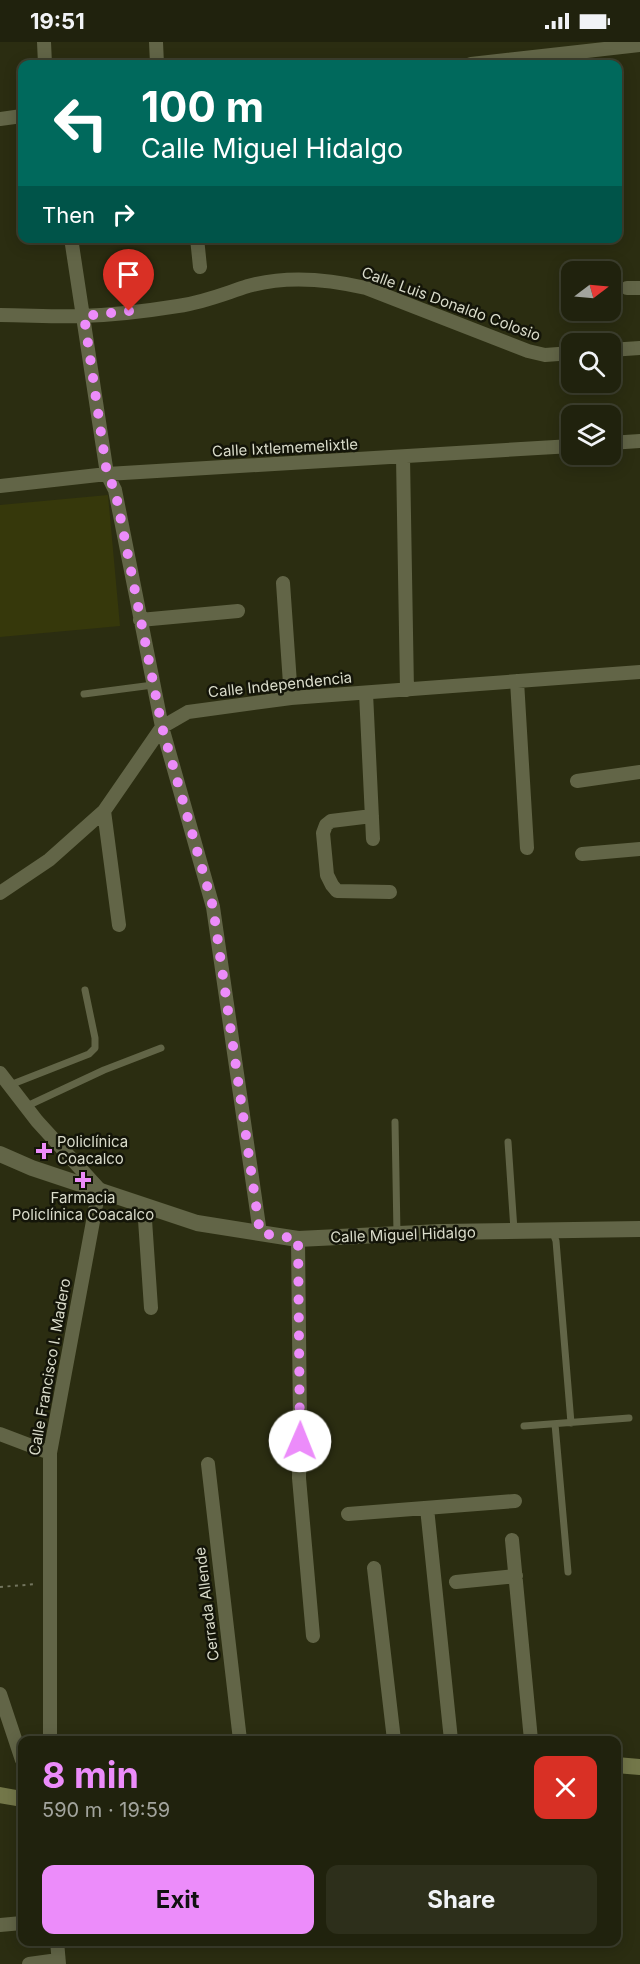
<!DOCTYPE html>
<meta charset="utf-8">
<style>
:root{--surface:#20220d;--page:#2d2f1b;--text:#f1f3f6;--muted:#a2a49d;--line:#3d3f2e;--accent:#ec8cfa}
body{margin:0;font-family:Inter,sans-serif;background:var(--page);color:var(--text);height:100vh;display:flex;flex-direction:column;font-size:22px;white-space:nowrap}
*{box-sizing:border-box;margin:0}
p{font-size:20px;color:var(--muted)}
.icon{flex:none;width:33px;height:33px;fill:none;stroke:currentColor;stroke-width:2;stroke-linecap:round;stroke-linejoin:round}
.map{position:relative;flex:1;overflow:hidden}
.sheet{position:absolute;left:18px;top:1694px;width:603px;height:210px;display:flex;flex-direction:column;background:var(--surface);border-radius:12px;box-shadow:0 3px 15px #0003,0 0 0 2px var(--line)}
.sheet>*{flex:none}
.hud{position:absolute;left:18px;top:18px;width:604px;height:183px;border-radius:12px;box-shadow:0 3px 15px #0003,0 0 0 2px var(--line);background:#00695c;color:#fff;overflow:hidden}
.needle{width:39px;rotate:74deg}
.fabs{position:absolute;left:561px;top:219px;display:grid;gap:12px}
.fabs a{display:grid;place-items:center;width:60px;height:60px;border-radius:12px;background:var(--surface);box-shadow:0 3px 15px #0003,0 0 0 2px var(--line);font-size:30px}
.pin{position:absolute;display:grid;place-items:center;width:51px;height:51px;color:#fff;margin:-62px -26px;border-radius:50% 50% 50% 0;rotate:-45deg;box-shadow:0 0 6px #0007}
.pin .icon{rotate:45deg}
.me{position:absolute;width:66px;margin:-33px;rotate:1deg;stroke-linejoin:round;filter:drop-shadow(0 0 4px #0008)}
.turn{display:flex;align-items:center;gap:21px;height:126px;padding:0 24px;font-size:27px}
.turn .icon{width:78px;height:78px;stroke-width:2.5}
.turn b{display:block;font-size:42px;line-height:51px}
.then{display:flex;align-items:center;height:57px;padding:0 24px;background:#0003;gap:12px;font-size:22px}
.round{display:grid;place-items:center;flex:none;width:63px;height:63px;border-radius:12px;background:var(--page)}
.overview{display:flex;align-items:center;justify-content:space-between;height:102px;padding:0 24px}
h1{font-size:36px;font-weight:700;line-height:45px;color:var(--accent)}
.primary-button{display:flex;gap:12px;margin-top:auto;padding:12px 24px}
.primary-button a{flex:1;height:69px;border-radius:12px;background:var(--accent);color:#111;font-size:24px;font-weight:700;line-height:69px;text-align:center}
.primary-button a+a{background:var(--page);color:var(--text)}
.status{display:flex;justify-content:space-between;align-items:center;height:42px;padding:0 30px;background:var(--surface);direction:ltr}
.status svg{height:16px;fill:currentColor}
.map>svg:first-child{display:block}
.green{fill:#36380b}
.lines{fill:none;stroke-linecap:round;stroke-linejoin:round}
.path{stroke:#73755e;stroke-width:2;stroke-dasharray:3 4.5;stroke-linecap:butt}
.service{stroke:#626547;stroke-width:7}
.minor{stroke:#626547;stroke-width:14}
.tertiary{stroke:#626547;stroke-width:16}
.secondary{stroke:#737749;stroke-width:16}
.route{stroke:#ec8cfa;stroke-width:10;stroke-dasharray:0 18}
.poi-dot{fill:#ec8cfa;stroke:#141509;stroke-width:2}
.labels{text-anchor:middle;stroke-width:5;stroke-linejoin:round;paint-order:stroke}
.street-label{font-size:15px;fill:#dadccb;stroke:#141509}
.poi-label{font-size:15px;fill:#dadccb;stroke:#141509;text-anchor:start}
</style>
<div class="status"><b>19:51</b><svg viewBox="0 0 49 12"><path d="M0 12V9h3v3zM5 12V6h3v6zM10 12V3h3v9zM15 12V0h3v12zM26 1h20v11H26zM47 4h2v5h-2z"/></svg></div>
<div class="map">
<svg width="640" height="1922" viewBox="0 0 640 1922">
<rect width="100%" height="100%" fill="#2b2d11"/>
<path class="green" d="M108,453L120,584L0,595V463Z"/>
<g class="lines">
<path class="path" d="M0,1545L36,1542"/>
<path class="service" d="M84,652L153,643
M10,1043L89,1012L95,1006V996L85,948
M27,1064L104,1028L161,1006
M395,1080L397,1192
M508,1100L514,1188
M553,1191L556,1199L571,1381
M555,1382L568,1530
M524,1384L629,1376"/>
<path class="minor" d="M44,0L45,22
M156,0L157,22
M471,22L640,3
M0,77L22,74
M71,196L107,432L115,448L162,685L213,865L260,1191
M197,196L200,225
M627,246H640
M0,273C27,273 55,275 82,274C114,273 147,269 178,264C205,260 223,252 248,244C287,233 328,237 366,246L528,309L545,313L572,311
M610,308L640,306
M610,401L640,399
M403,415L407,648
M0,444L107,432L572,404
M283,541L291,656
M140,578L238,569
M517,639L527,806
M366,651L373,797
M577,739L640,730
M104,769L119,883
M372,774L331,779L326,783L323,791L327,833L332,843L337,849L390,850
M582,812L640,807
M0,851L49,818L104,769L162,685L188,670L291,656L640,630
M0,1031L37,1079L99,1147L50,1411V1698
M144,1163L151,1266
M298,1197L300,1384L299,1436L313,1594
M0,1392L50,1411
M208,1422L240,1698
M427,1466L451,1698
M348,1472L515,1459
M512,1498L531,1698
M374,1526L394,1698
M456,1540L516,1534
M0,1652L22,1718
M0,1883L22,1881
M57,1899L59,1922
M29,1922L58,1918"/>
<path class="tertiary" d="M0,1112L32,1126L197,1181L298,1197L440,1190L640,1187"/>
<path class="secondary" d="M616,1723L640,1725
M0,1753L22,1757"/>
</g>
<g class="lines">
<path class="route" d="M129,269L84,274L107,432L115,448L162,685L213,865L260,1191L298,1197L300,1399"/>
</g>
<g class="poi-dot">
<path d="M41 1100h6v6h6v6h-6v6h-6v-6h-6v-6h6z"/>
<path d="M80 1129h6v6h6v6h-6v6h-6v-6h-6v-6h6z"/>
</g>
<g class="labels">
<g class="street-label">
<text transform="translate(451 262) rotate(20)" y="5">Calle Luis Donaldo Colosio</text>
<text transform="translate(285 406) rotate(-3)" y="5">Calle Ixtlememelixtle</text>
<text transform="translate(280 643) rotate(-6)" y="5">Calle Independencia</text>
<text transform="translate(403 1193) rotate(-2)" y="5">Calle Miguel Hidalgo</text>
<text transform="translate(50 1325) rotate(-80)" y="5">Calle Francisco I. Madero</text>
<text transform="translate(207 1562) rotate(-97)" y="5">Cerrada Allende</text>
</g>
<g class="poi-label">
<text x="57" y="1105">Policlínica<tspan x="57" dy="17">Coacalco</tspan></text>
<text x="83" y="1161" text-anchor="middle">Farmacia<tspan x="83" dy="17">Policlínica Coacalco</tspan></text>
</g>
</g>
</svg>
<div class="fabs">
<a><svg class="needle" viewBox="-14 -14 28 28"><path d="M0-13l5 13h-10z" fill="#e53935"/><path d="M0 13l5-13h-10z" fill="#a2a49d"/></svg></a>
<a><svg class="icon" aria-label="search" viewBox="0 0 24 24"><circle cx="10" cy="10" r="6"/><path d="M15 15l6 6"/></svg></a>
<a><svg class="icon" aria-label="layers" viewBox="0 0 24 24"><path d="M12 4l9 5-9 5-9-5zM3 14l9 5 9-5"/></svg></a>
</div>
<div class="pin" style="left:129px;top:269px;background:#d93025"><svg class="icon" aria-label="arrive" viewBox="0 0 24 24"><path d="M6 21V4h12l-3 4 3 4H6"/></svg></div>
<svg class="me" style="left:300px;top:1399px" viewBox="-20 -20 40 40"><circle r="19" fill="#fff"/><path d="M0-13L10 11 0 6-10 11z" fill="#ec8cfa"/></svg>
<div class="hud">
<div class="turn"><svg class="icon" aria-label="left" viewBox="0 0 24 24"><path d="M17 20v-9H6M10 6l-5 5 5 5"/></svg><div><b>100 m</b>Calle Miguel Hidalgo</div></div>
<div class="then">Then<svg class="icon" aria-label="right" viewBox="0 0 24 24"><path d="M7 20v-9h11M14 6l5 5-5 5"/></svg></div>
</div>
<section class="sheet">
<div class="overview"><div><h1>8 min</h1><p>590 m · 19:59</p></div><a class="round" style="background:#d93025;color:#fff"><svg class="icon" aria-label="close" viewBox="0 0 24 24"><path d="M6 6l12 12M18 6L6 18"/></svg></a></div>
<div class="primary-button"><a>Exit</a><a>Share</a></div>
</section>
</div>
